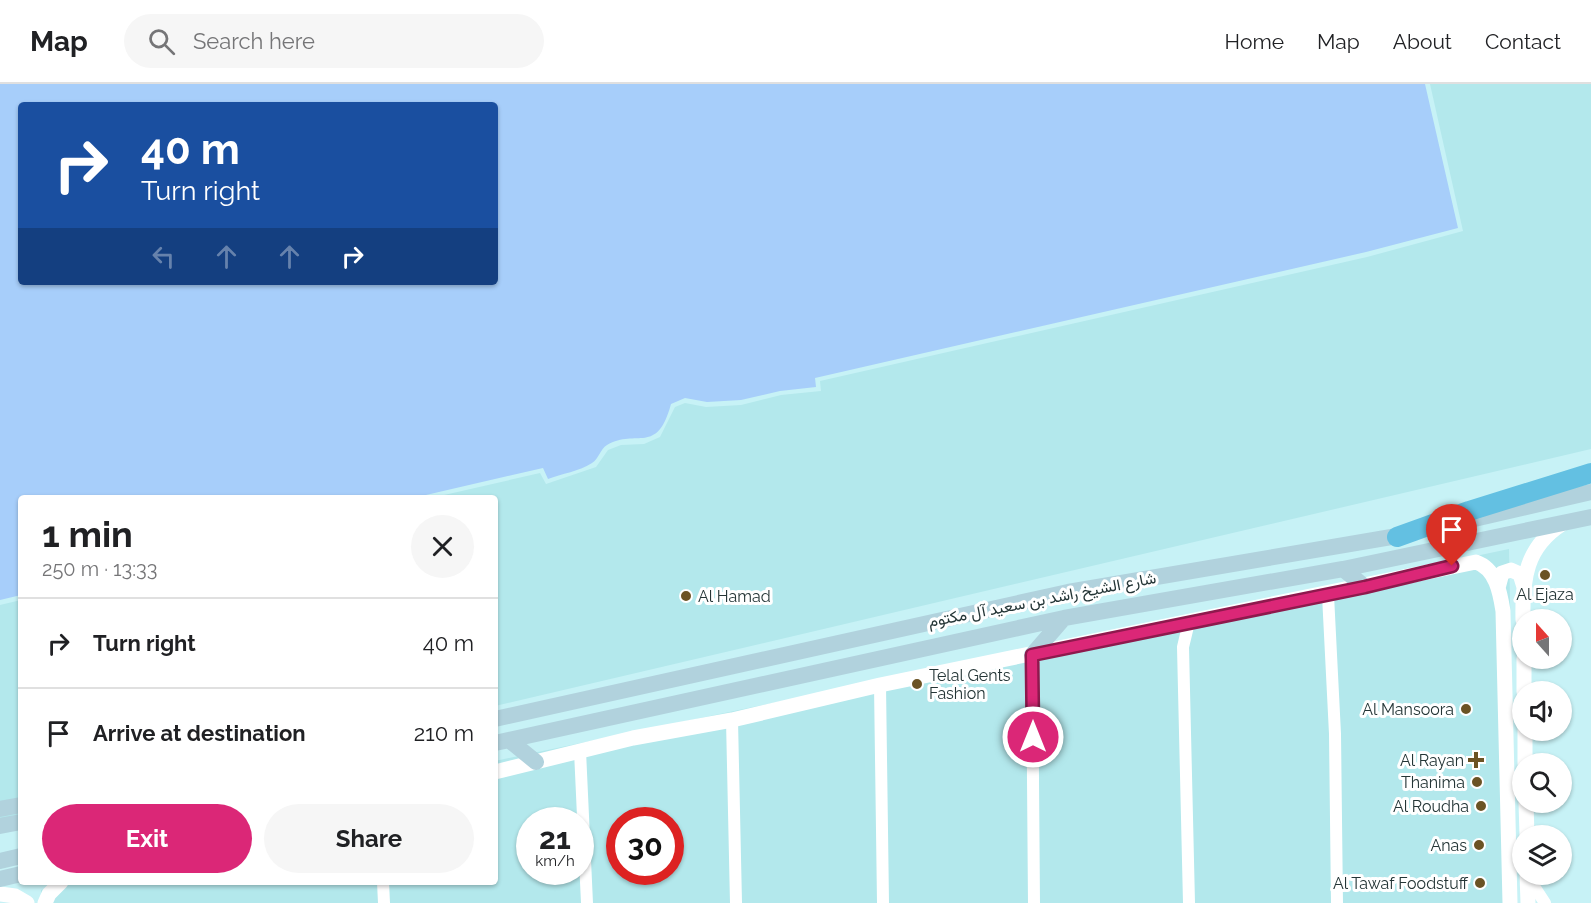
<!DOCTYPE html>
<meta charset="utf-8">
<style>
:root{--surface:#fff;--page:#f6f6f6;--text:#202124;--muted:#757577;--line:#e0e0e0;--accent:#db2777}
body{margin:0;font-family:Raleway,Vazirmatn,sans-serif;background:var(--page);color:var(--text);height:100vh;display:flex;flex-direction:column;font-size:22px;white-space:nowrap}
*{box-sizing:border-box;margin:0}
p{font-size:20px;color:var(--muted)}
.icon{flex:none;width:33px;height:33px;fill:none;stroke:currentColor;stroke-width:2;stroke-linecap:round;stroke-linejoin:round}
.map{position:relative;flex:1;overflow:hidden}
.details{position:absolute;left:18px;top:411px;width:480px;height:390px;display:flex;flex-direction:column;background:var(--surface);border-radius:6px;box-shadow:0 2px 4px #0004}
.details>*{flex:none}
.hud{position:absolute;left:18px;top:18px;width:480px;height:183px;border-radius:6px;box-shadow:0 2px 4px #0004;background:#1a4fa0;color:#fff;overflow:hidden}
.needle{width:39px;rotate:339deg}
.fabs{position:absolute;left:1512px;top:525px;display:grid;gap:12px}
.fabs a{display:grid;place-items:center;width:60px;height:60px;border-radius:50%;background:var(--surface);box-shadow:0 2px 4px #0004;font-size:30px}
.speed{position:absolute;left:516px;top:723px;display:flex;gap:12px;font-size:30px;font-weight:700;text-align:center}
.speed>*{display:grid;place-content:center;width:78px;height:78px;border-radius:50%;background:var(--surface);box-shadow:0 2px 4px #0004;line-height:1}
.speed small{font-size:15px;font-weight:400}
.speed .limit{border:9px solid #d22;background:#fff;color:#111}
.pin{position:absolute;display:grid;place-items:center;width:51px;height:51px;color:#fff;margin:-62px -26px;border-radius:50% 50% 50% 0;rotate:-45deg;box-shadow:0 0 6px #0007}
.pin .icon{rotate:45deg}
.me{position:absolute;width:66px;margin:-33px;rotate:0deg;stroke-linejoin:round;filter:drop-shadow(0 0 4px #0008)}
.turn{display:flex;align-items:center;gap:21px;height:126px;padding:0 24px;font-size:27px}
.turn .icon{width:78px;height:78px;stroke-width:2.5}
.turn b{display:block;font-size:42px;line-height:51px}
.lanes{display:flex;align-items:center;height:57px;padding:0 24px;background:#0003;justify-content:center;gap:30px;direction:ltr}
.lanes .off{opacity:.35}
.round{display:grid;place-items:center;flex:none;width:63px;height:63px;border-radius:32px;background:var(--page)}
.headline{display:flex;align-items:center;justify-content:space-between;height:102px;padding:0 24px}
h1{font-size:36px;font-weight:700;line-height:45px}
.cta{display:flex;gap:12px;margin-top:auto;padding:12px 24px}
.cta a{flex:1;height:69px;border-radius:36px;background:var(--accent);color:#fff;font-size:24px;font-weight:700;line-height:69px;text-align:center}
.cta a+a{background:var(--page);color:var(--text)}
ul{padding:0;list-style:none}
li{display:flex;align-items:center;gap:18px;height:90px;padding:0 24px;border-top:2px solid var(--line)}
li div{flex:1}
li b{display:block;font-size:22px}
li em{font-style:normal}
header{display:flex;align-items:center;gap:36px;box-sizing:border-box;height:84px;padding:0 30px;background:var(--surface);border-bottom:2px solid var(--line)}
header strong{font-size:28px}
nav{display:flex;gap:33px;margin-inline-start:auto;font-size:21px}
.search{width:420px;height:54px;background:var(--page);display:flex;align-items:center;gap:15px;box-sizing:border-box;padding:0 21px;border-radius:33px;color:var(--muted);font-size:22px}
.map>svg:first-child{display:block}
.built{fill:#b3e8ec;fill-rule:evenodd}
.water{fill:#a7cefa;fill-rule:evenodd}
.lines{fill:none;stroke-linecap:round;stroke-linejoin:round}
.minor{stroke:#fff;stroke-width:12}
.tertiary{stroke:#fff;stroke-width:15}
.secondary{stroke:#b1d2dd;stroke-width:16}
.trunk{stroke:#63c0e2;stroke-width:20}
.route-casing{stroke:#8e194d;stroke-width:15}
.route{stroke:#db2777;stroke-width:10}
.poi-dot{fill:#6b5324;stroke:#fff;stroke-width:2}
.labels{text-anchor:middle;stroke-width:6;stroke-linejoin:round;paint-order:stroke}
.poi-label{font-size:16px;fill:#243536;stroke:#fff;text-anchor:end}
.street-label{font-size:16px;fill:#243536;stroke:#fff}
</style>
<header>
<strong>Map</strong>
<div class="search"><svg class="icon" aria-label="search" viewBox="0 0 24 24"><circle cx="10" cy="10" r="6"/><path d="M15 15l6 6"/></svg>Search here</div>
<nav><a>Home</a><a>Map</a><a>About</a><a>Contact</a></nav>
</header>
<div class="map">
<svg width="1591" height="819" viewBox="0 0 1591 819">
<rect width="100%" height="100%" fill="#c7f2f6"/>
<path class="built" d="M1430,0H1591V365L495,622V414H431L540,389L546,400L596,383L608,366L621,361L644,360L660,353L675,323L685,319L706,323L741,321L781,311L821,307L820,297L1367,173L1463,147Z
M1509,465L1516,819H41V806L69,798H495V677ZM530,736H580V788H530ZM620,736H670V788H620Z
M21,516V733L0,738V521Z"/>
<path class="water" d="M0,0H1425L1458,144L1366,168L815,294L816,303L780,307L741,316L707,318L685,314L671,320C657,372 637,344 607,361C600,365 599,375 592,379C580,387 561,390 548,395L543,384L413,414H21V511L0,516ZM21,21H495V198H21Z"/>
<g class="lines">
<path class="minor" d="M1328,511L1335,650L1337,819
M1189,538L1183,563L1189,819
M1032,571L1034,819
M880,601L883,819
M732,636L736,819
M580,667L587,819
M1528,793L1545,819
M383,798L384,819"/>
<path class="tertiary" d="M1498,504L1502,489L1511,486L1520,490L1524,503
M1523,536C1522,495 1526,463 1562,440
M1524,574V608
M1525,646V680
M495,688L633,654L732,636L880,601L1476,478C1496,485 1500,508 1503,527L1510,819
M1526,718L1527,752
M1527,790L1528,819
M0,810L15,812L27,819
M45,819L49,810L61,798"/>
<path class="secondary" d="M1457,439L1591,408
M1343,485L1365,503
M1032,571L1064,534
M495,635L1068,508L1409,450
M509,656L536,678
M495,659L1064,534L1343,485L1591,433
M0,725L21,721
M0,742L21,738
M0,777L21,772
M0,795L21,790"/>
<path class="trunk" d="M1397,453L1469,427L1591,389"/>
</g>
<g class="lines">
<g class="route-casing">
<path id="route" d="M1033,653L1032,571L1365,503L1452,482"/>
</g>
<use href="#route" class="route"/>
</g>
<g class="poi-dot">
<circle cx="1545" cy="491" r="6"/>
<circle cx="686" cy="512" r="6"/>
<circle cx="917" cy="600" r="6"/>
<circle cx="1466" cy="625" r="6"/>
<path d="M1473 667h6v6h6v6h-6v6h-6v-6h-6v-6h6z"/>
<circle cx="1477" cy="698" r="6"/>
<circle cx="1481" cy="722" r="6"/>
<circle cx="1479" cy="761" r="6"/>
<circle cx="1480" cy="799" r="6"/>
</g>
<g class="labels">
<g class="poi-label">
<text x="1545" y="516" text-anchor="middle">Al Ejaza</text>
<text x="698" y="518" text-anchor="start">Al Hamad</text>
<text x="929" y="597" text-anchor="start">Telal Gents<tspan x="929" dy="18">Fashion</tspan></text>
<text x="1454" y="631">Al Mansoora</text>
<text x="1464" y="682">Al Rayan</text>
<text x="1465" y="704">Thanima</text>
<text x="1469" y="728">Al Roudha</text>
<text x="1467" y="767">Anas</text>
<text x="1468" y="805">Al Tawaf Foodstuff</text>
</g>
<g class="street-label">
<text transform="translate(1042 515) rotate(-11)" y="6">شارع الشيخ راشد بن سعيد آل مكتوم</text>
</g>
</g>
</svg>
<div class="fabs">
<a><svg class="needle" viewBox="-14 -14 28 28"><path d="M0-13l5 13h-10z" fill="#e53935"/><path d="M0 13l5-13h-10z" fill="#757577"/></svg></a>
<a><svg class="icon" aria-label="sound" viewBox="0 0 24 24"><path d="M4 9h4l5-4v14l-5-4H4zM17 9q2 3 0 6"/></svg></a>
<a><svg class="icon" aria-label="search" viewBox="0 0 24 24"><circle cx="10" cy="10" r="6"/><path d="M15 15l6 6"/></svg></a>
<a><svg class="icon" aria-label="layers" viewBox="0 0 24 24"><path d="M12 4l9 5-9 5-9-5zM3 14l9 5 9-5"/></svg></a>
</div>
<div class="speed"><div>21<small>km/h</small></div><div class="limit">30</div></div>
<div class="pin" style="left:1452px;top:482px;background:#d93025"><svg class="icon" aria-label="arrive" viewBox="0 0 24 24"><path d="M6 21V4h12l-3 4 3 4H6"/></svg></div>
<svg class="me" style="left:1033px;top:653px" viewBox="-20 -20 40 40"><circle r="17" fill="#db2777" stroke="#fff" stroke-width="3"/><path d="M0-11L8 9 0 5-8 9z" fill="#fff"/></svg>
<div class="hud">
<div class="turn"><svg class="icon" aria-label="right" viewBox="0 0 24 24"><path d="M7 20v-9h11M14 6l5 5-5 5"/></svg><div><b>40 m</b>Turn right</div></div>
<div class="lanes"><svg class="icon off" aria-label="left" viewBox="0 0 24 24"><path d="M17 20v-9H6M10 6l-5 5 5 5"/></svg><svg class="icon off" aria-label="ahead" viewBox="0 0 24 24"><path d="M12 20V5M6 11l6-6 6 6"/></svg><svg class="icon off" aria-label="ahead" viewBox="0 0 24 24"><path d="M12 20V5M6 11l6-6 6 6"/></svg><svg class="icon" aria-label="right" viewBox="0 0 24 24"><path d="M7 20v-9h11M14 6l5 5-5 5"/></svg></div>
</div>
<section class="details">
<div class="headline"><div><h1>1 min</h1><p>250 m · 13:33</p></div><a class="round"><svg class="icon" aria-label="close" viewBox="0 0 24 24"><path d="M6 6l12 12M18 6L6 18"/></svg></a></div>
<ul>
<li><svg class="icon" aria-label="right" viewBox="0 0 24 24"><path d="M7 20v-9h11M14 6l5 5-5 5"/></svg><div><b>Turn right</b></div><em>40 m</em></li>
<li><svg class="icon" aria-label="arrive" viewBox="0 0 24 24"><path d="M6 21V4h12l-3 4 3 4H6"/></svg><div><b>Arrive at destination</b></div><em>210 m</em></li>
</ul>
<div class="cta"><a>Exit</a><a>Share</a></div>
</section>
</div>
